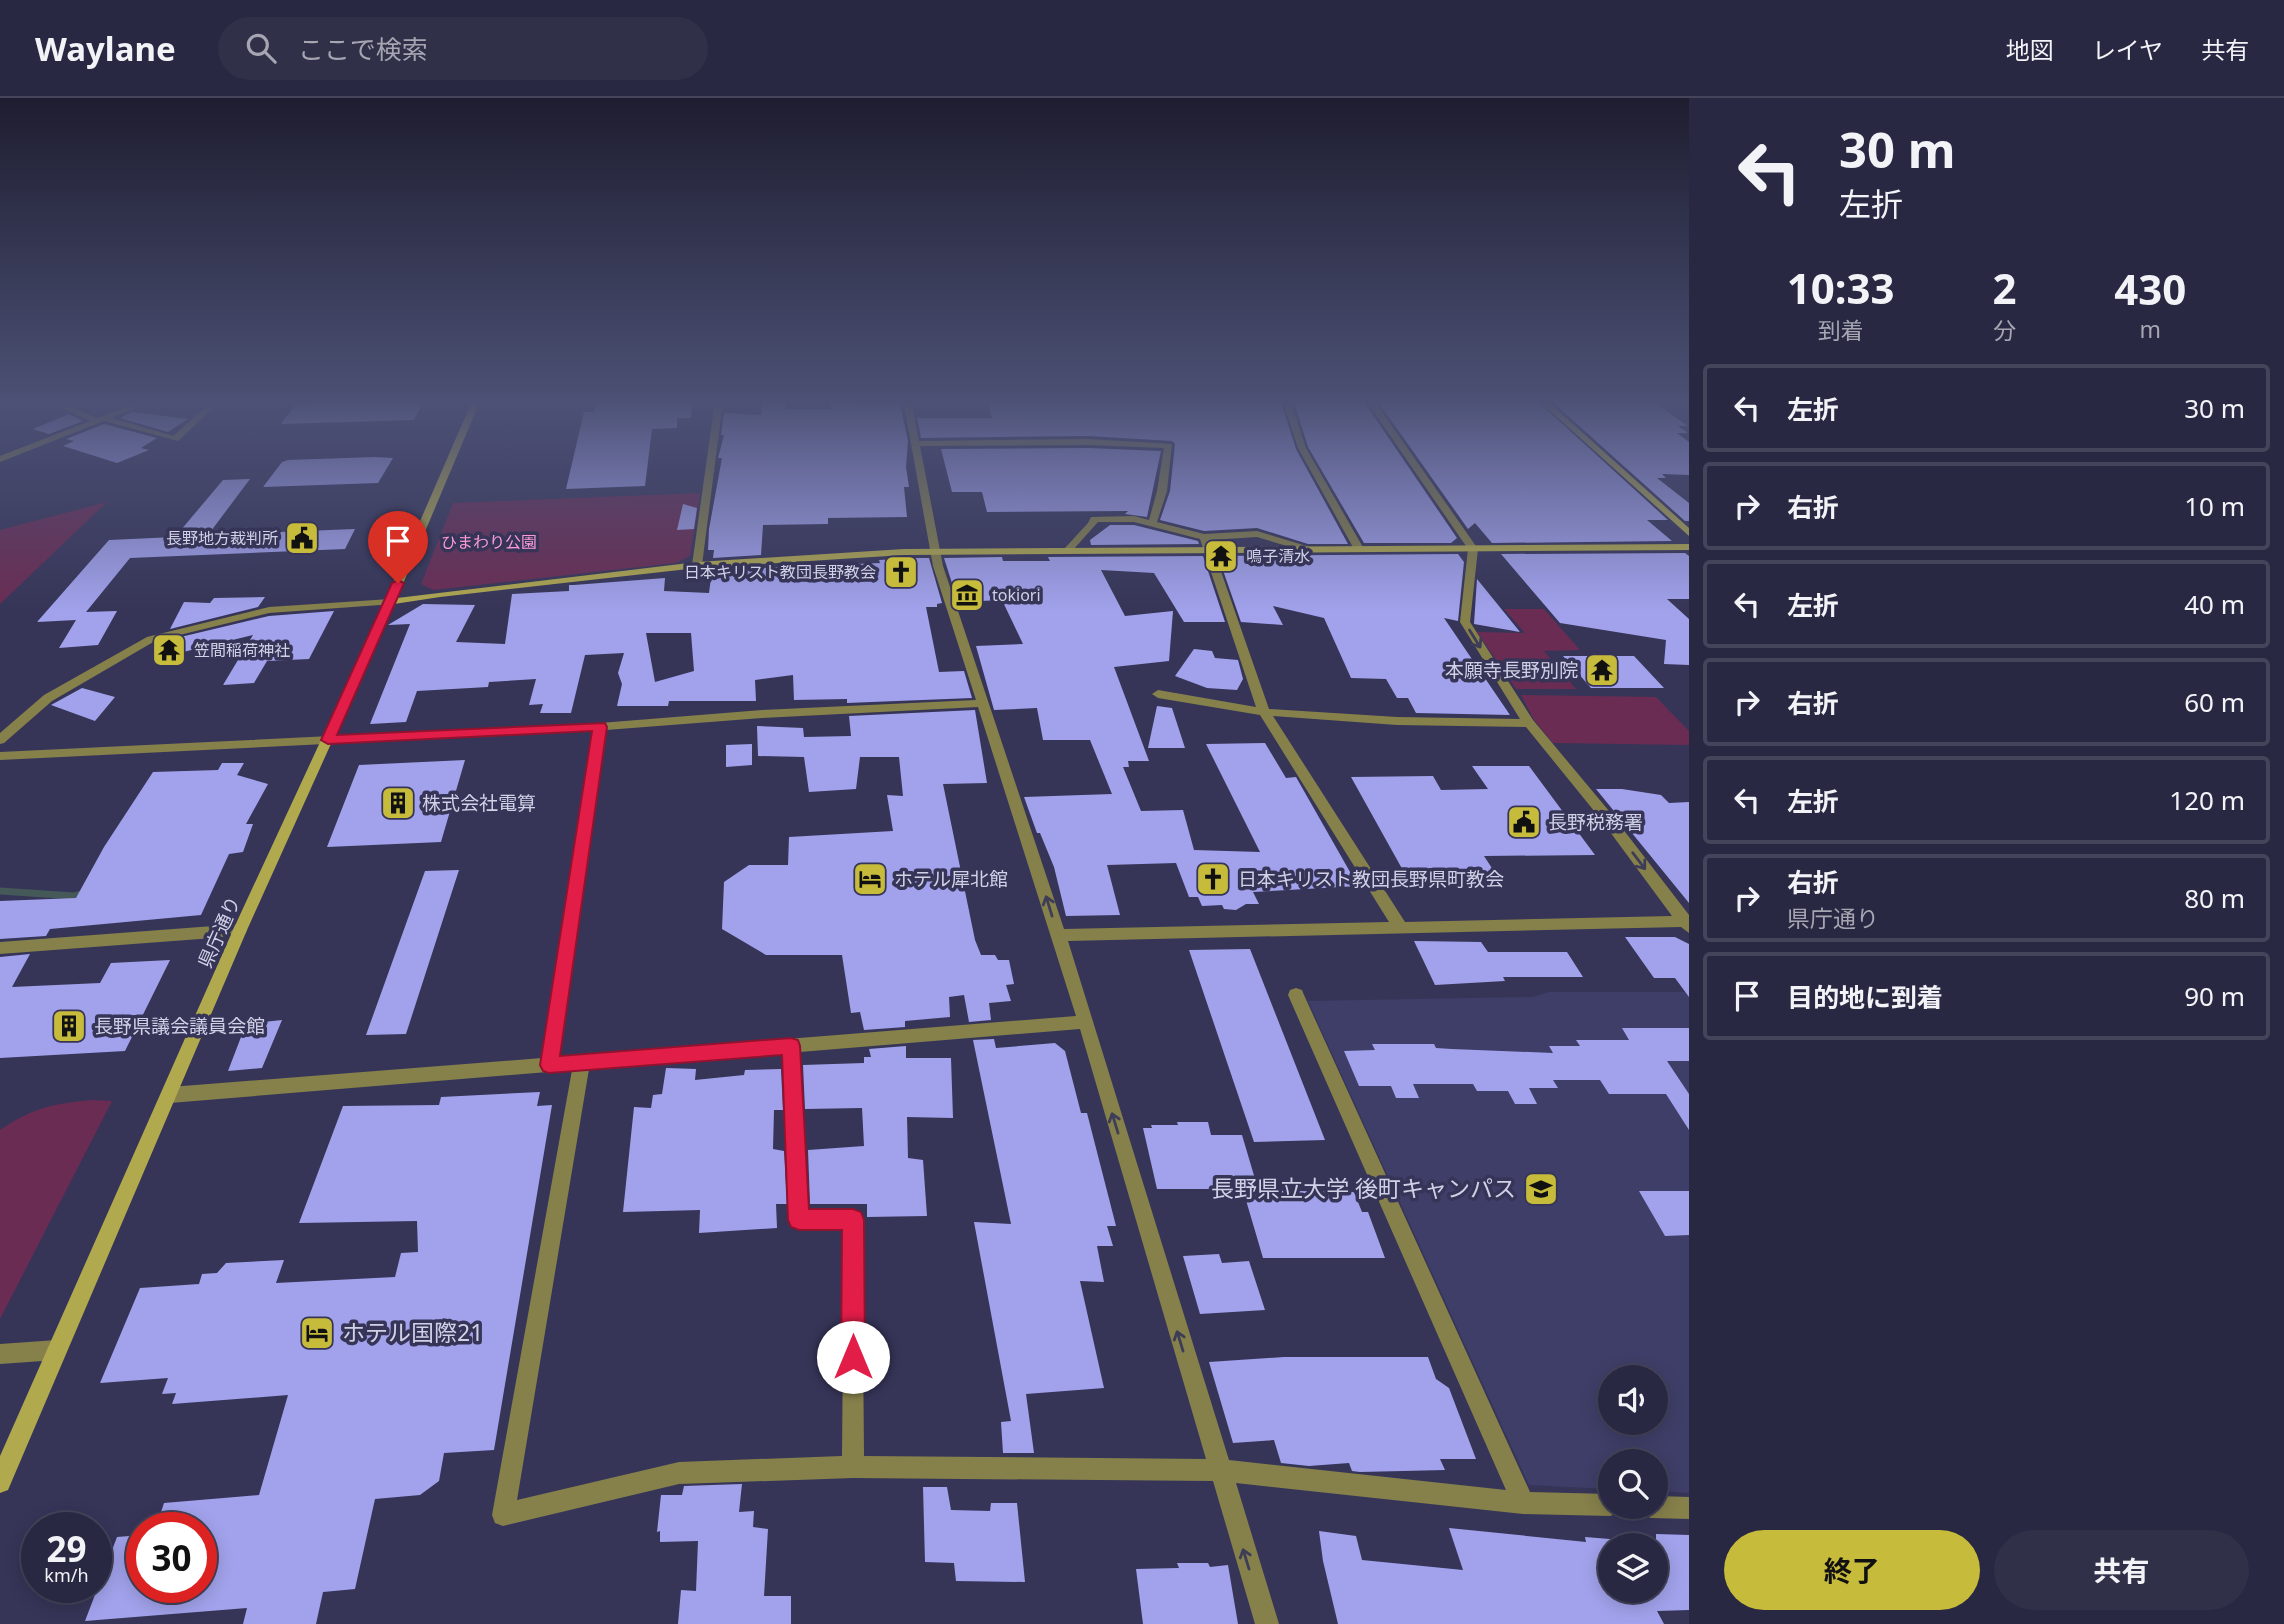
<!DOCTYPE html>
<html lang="ja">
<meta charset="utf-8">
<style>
:root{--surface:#282842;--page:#303049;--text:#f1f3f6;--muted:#a5a6b2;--line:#44445b;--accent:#c7bb3b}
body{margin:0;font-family:"Noto Sans","Noto Sans JP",sans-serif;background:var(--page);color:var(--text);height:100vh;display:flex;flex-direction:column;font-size:26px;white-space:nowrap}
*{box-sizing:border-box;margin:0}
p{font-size:23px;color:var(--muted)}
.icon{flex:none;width:38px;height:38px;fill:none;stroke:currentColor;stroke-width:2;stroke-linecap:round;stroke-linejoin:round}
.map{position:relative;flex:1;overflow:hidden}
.side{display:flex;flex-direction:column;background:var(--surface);width:595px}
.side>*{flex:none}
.hud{background:#282842;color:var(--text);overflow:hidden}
.tools{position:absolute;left:1598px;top:1267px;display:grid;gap:14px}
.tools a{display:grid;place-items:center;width:70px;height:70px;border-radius:50%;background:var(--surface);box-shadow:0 4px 18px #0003,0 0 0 2px var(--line);font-size:35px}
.speed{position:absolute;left:21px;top:1414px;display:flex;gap:14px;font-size:35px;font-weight:700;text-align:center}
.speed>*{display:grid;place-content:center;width:91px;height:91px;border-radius:50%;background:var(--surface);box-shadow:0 4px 18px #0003,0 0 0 2px var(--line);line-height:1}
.speed small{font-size:18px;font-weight:400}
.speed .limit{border:10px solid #d22;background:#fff;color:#111}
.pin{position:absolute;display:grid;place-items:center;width:60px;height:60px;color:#fff;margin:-72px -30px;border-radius:50% 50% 50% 0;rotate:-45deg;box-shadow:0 0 7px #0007}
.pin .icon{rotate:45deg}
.me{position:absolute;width:77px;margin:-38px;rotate:0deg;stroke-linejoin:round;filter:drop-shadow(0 0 5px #0008)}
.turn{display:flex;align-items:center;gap:24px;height:147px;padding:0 35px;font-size:32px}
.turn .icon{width:91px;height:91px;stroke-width:2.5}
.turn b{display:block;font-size:49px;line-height:60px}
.eta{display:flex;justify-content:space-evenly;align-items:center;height:119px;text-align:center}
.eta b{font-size:42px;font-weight:700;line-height:49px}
.action{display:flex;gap:14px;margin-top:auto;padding:14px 35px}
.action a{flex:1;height:80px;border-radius:42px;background:var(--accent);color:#111;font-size:28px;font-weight:700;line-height:80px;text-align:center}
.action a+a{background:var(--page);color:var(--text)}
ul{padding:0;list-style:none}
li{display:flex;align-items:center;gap:21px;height:88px;margin:0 14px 10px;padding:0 21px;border:4px solid var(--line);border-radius:7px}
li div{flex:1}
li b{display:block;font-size:26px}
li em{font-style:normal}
header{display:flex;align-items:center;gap:42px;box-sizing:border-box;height:98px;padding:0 35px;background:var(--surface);border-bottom:2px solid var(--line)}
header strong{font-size:33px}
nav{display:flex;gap:38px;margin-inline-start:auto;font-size:24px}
.search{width:490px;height:63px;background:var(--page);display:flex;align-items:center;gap:18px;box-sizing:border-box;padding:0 24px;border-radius:38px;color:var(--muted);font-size:26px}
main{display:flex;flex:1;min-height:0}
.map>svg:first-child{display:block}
.built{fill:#3f3e68;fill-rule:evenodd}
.green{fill:#6a2c53}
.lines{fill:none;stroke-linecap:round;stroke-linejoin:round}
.stream{stroke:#445958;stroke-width:7}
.building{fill:#a2a2ec;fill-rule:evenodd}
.street{fill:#86814b;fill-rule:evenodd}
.secondary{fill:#b1a94e;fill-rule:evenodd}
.oneway{stroke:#3e3d57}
.route{fill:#e11d48;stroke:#92132f;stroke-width:2}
.labels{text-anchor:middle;stroke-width:7;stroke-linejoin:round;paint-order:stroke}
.far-poi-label{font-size:16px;fill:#d0d1e7;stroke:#363558;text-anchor:start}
.far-park-label{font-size:16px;fill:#fc9ad5;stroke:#363558}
.poi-label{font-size:19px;fill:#d0d1e7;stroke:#363558;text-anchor:start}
.street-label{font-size:19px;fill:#d0d1e7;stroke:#363558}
.near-poi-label{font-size:23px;fill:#d0d1e7;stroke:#363558;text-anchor:end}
</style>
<header>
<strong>Waylane</strong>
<div class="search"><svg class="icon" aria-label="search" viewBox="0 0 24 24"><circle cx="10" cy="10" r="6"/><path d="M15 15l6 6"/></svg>ここで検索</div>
<nav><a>地図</a><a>レイヤ</a><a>共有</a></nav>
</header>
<main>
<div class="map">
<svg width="1689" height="1526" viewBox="0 0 1689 1526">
<rect width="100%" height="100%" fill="#363558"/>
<path class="built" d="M1559,301H1681L1689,306V338L1686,336L1596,332Z
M1549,894H1689V1395L1656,1393V1363H1610V1391L1529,1387L1308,903L1533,899ZM1610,1279H1656V1325H1610Z"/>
<path class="green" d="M700,395L690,458L676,465L433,492L421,486L453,405Z
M107,404L0,506V432Z
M1504,511H1544L1580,552L1544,553L1576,591H1516L1477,534L1525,535Z
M1521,597L1656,599L1689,633V647L1553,645L1534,622Z
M92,1002L112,1003L0,1221V1032C34,1009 52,1006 92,1002Z"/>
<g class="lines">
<path class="stream" d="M0,793L74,798L86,795"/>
</g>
<path class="building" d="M830,301H852V306H900L908,343L906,369L909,389H904L907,419L828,420V426L763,427L761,457L713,460L714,452H708L709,431L722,360H718L724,337H721L724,315L761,317L762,302H783L787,311H831Z
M987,301H1280L1296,351L1348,446H1308L1257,430L1204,433L1160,422L1170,393L1175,346L1172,343L1088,338L921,340L917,320H992Z
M1293,301H1362L1457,440L1451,445H1364L1308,349Z
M1376,301H1535L1668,422H1647L1672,443L1492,445L1475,425L1468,431Z
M1549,301H1649L1688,328H1678L1688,335H1677L1689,344V377L1662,376L1666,380H1657L1689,405V423H1685Z
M424,302L414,322L281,326L296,306Z
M692,302L691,320H677V330L652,331L645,388L566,391L584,314H594L596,305Z
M132,314L188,321L168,334L120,320Z
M69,316L83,323L49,336L33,331Z
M104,326L157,340L141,350L149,352L117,365L63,348L74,343L66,341Z
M1088,350L1161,353L1147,419L1125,416L1128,413L987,414L982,394H952L941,351Z
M375,359L393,360L378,385L263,389L282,364L288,362Z
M250,381L208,437L355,431L345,451L130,460L86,514L117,513L98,547L59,550L76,522L37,524L109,442L175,439L223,382Z
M683,406L697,410L694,431L677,432Z
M1110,427H1134L1198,443L1199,446L1091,447L1090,442Z
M1685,455L1689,458V501H1667L1689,521V567L1664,566L1666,542L1560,525L1501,456Z
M1458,456L1464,464L1458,523L1444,520L1510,617L1416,615L1408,600H1397L1386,581L1351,580L1324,520L1273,508L1283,527L1241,524L1218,458Z
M1203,458L1225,524H1184L1154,475L1101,472L1125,518L1173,513L1169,563L1114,569L1149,663H1128L1129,669H1123L1141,713L1183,712L1194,752L1260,754L1206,646L1265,645L1286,680L1296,679L1358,788L1253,794L1259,806H1246L1236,812L1224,811L1222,807L1202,808L1198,799H1189L1176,765L1107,767L1120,817L1066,818L1054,769L1040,735H1037L1024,699L1112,696L1090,642H1043L1037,610L994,612L976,548L1023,546L1002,502L958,504L944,460L1002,459L1003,463H1050L1048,459Z
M919,460H929L942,505L937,506V509H926L939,574L964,573L972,600L847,605V601L794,602L793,577L755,582L756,603H669L668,608H617L622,586L618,575L624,555L585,557L571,615H540L543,606L529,607L536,581L489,584L488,589L417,593L406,624L370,626L410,526L388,527L423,506L475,507L456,544L505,546L512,496L569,493V487H574L665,480L664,493L709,495L712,472L880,465L879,462ZM646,535H691L694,573L655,584Z
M1477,481L1520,534L1474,526Z
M265,499L258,509L170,531L184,504L210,505L214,500Z
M334,513L309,561L267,563L254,585L223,587L253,537L175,556V552L166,553L168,542L269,518Z
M1194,551L1212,553L1215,560L1238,562L1243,581L1237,592L1207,590L1175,578Z
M1563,558H1634L1664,590H1591Z
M82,590L115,599L95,623L51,607Z
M1157,608L1172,610L1185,650H1148Z
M975,612L987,685L943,686L975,842L981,857H995L998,862H1009L1014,886L1006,887L1011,903L989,905L991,922L969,924L964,897L949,899L950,919L905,923V929L864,932L860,914L851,915L842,857H766L722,831L724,784L749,767H788L789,739L893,733L887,697L903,698L899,659H860L856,691L809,694L804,659L758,658L757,628L803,630L804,639L851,638L849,618Z
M752,646V667L726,669V647Z
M465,662L441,744L327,749L359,667Z
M222,665H244L237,677L268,686L246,726H253L243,754L229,756L201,817L50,831L46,838L0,841V803L76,800L104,749L153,674L218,672Z
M1472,668H1529L1595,757L1484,758L1501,784L1410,785L1351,679L1433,678L1441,692L1488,691Z
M1596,691H1622L1661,697L1669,705L1689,704V805Z
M459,772L406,936L366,937L425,773Z
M1625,839H1675L1689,846V899L1675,880H1654Z
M1414,843L1481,844L1488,854H1567L1583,879H1503L1505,883L1435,887Z
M1250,851L1325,1042L1254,1044L1189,852Z
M30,856L12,889L100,885L111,865L170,862L125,953L0,960V859Z
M282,922L262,970L228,973L246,926Z
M1622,930H1689V963H1667L1689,996V1032L1666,996H1609L1600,982H1553L1558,990H1529L1537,1006H1515L1508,993H1477L1473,986H1413L1419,1000H1396L1391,988H1359L1344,953L1375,952L1372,946H1434L1436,950L1452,951L1553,955L1549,948H1580L1576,942H1629Z
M994,941L996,950L1055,945L1065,953L1081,1015H1087L1116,1128H1107L1113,1148H1097L1104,1184L1080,1183L1104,1290L1026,1296L1034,1355H1003L1001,1324L1011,1323L974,1124L1011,1126L973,942Z
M906,948V960H951L953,1020L907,1019L908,1060L923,1062L927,1118L867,1119V1106H810L808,1052L864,1048L862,1010L805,1011L803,967L864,965V959H871L869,951Z
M666,970L696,971L695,982L744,977L745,972L781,971L783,1012H774L773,1051L784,1053L787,1106H776L777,1130L699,1135L700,1112L623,1114L634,1009L651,1010L653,997L662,996Z
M540,994L537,1008L552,1007L494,1352L444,1355L439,1383L420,1397L375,1401L355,1491L323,1494L316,1526H243L247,1510L85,1523L117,1439L142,1437V1489H201V1430H156L164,1405L259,1397L288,1297L172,1306L176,1295L162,1296L168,1280L100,1285L140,1190L199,1186L202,1176L217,1175L226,1165L284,1162L276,1185L395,1179L401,1155L418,1154L417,1123L299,1125L343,1008L439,1007L441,999Z
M1177,1024H1208L1211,1037H1242L1258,1091H1157L1143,1030H1152L1151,1027H1178Z
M1243,1092L1354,1094L1362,1114H1368L1385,1160H1263Z
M1639,1093H1689V1137L1665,1138Z
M1219,1156L1222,1165L1249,1163L1265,1212L1200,1216L1183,1158Z
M1284,1259H1428L1436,1281L1449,1290L1476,1361H1440L1445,1372L1360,1374L1352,1373L1349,1365L1309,1368L1281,1365L1274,1342L1233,1345L1209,1264Z
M742,1386L739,1414L754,1413L753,1429L768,1431L764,1498H791V1526H678L681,1492L696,1493L698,1443L660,1444V1433L657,1434L661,1397H682L684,1388Z
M923,1389H947L951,1412L990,1413L991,1405H1017L1025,1484L956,1483L954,1465L925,1464Z
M1449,1430L1586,1444L1585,1439L1610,1441V1493H1656V1436L1689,1437V1512L1657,1513L1664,1526H1338L1323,1463L1319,1433L1356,1438L1362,1462L1463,1472Z
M1177,1465H1208L1210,1469L1228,1467L1238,1526H1143L1136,1471L1179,1470Z"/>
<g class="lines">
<path class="street" d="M43,301H53L97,320L147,301H157L112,320L173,338L215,301H223L178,343L104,323L0,364V358L90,323Z
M719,301L723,303L702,467L697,470L692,467L715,303Z
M903,301H911L919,343L1088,341L1172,346L1167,393L1157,424L1204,436L1257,433L1310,449V453L1307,454L1257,439L1210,442L1269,611L1397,619L1520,621L1460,524L1468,451L1365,301H1373L1478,451L1470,524L1533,622L1609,713L1689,817V835L1681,829L1068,843L1229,1362L1506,1392L1288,897L1290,892L1296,890L1302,892L1304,897L1530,1394L1610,1396V1409H1621L1618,1415L1610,1418L1523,1416L1236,1385L1279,1526H1255L1213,1383L853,1380L679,1386L503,1428L495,1425L492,1417L572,972L170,1005L164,1002L161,997L164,992L170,989L542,960L593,633L0,662V654L600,625L762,612L976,602L933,468ZM1088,347L1164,350L1157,393L1149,422L1134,418L1091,419L1088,425L1064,451L1072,453L1098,424H1134L1200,441L1256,609L1158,592L1152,596L1158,600L1260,617L1389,824L1064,831L943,468L920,348ZM978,609L1076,918L559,959L606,632L762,620ZM1273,618L1397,627L1526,629L1599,719L1672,818L1405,824ZM1080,931L1206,1361L864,1358L862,1122L860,1115L853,1113H808L800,954ZM783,955L790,1122L792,1129L799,1131H844L842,1358L679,1364L517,1402L589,971Z
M1282,301H1290L1306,350L1364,451L1362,453L1354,451L1298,350Z
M390,501L394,502V506L269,515L155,543L52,603L4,645L0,646V635L44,597L147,539L269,509Z
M240,826L245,828L247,832L245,836L240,838L0,856V844Z
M57,1242L64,1245L67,1252L64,1259L57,1262L0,1266V1246Z
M1656,1398L1689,1399V1421L1651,1420L1643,1417L1640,1409H1656Z"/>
<path class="secondary" d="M473,301H481L397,500L697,464L904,451L1689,446V452L904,457L697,470L440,499L394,506L247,832L8,1392L0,1395V1358L233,832L385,504Z
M1537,301H1545L1689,430V438Z"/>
</g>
<defs><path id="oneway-shaft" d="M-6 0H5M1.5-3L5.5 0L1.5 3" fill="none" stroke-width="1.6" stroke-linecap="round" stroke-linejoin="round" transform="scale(1.75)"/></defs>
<g class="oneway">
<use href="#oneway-shaft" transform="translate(1475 541) rotate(58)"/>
<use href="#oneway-shaft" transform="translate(1639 763) rotate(53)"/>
<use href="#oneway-shaft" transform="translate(1049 808) rotate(-107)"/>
<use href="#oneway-shaft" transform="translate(1115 1025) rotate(-107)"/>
<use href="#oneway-shaft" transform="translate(1180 1243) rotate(-107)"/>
<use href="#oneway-shaft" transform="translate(1246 1461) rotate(-107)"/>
</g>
<linearGradient id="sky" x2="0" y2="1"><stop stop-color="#1e1d30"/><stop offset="0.59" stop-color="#4c5175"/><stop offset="1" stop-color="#4c5175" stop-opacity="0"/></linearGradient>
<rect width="1689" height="514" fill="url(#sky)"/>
<path class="route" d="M398,482L404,485L337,637L605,625L607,629L560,958L791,940L798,942L800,948L809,1111H853L861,1114L864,1122L865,1259L861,1268L853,1271L844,1268L841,1259L842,1132H799L791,1129L788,1122L782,957L549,975L543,973L540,967L592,633L328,646L321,642L392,485Z"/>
<defs>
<g id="civic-square" transform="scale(1.75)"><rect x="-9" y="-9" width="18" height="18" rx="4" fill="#c7bb3b" stroke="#363558"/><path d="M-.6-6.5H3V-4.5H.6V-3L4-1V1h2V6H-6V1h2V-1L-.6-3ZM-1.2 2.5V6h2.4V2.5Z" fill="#111"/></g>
<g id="temple-square" transform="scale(1.75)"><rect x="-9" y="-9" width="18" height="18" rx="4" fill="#c7bb3b" stroke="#363558"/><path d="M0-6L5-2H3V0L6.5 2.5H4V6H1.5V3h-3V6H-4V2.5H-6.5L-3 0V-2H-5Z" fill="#111"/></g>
<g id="church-square" transform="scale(1.75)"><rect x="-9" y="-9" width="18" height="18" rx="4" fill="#c7bb3b" stroke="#363558"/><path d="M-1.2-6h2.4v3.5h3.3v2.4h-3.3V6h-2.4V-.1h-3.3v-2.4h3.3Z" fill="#111"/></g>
<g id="museum-square" transform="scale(1.75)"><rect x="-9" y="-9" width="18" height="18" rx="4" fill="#c7bb3b" stroke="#363558"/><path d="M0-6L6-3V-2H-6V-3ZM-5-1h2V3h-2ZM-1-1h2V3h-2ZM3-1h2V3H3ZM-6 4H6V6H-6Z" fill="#111"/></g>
<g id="building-square" transform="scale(1.75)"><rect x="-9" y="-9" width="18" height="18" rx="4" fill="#c7bb3b" stroke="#363558"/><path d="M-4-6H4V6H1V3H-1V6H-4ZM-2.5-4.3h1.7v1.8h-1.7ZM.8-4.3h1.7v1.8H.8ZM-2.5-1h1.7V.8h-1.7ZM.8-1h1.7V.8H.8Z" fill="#111"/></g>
<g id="hotel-square" transform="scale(1.75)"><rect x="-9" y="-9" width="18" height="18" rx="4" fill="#c7bb3b" stroke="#363558"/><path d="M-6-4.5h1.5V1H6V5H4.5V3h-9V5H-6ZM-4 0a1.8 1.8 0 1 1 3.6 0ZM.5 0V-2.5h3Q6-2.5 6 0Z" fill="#111"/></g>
<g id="school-square" transform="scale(1.75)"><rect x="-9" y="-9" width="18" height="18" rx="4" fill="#c7bb3b" stroke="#363558"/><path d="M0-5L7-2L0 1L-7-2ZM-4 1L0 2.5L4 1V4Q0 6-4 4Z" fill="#111"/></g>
</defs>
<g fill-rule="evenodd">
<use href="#civic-square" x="302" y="440"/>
<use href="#temple-square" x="1221" y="458"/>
<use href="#church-square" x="901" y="474"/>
<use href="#museum-square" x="967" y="497"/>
<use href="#temple-square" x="169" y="552"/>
<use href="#temple-square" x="1602" y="572"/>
<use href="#building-square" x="398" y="705"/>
<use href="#civic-square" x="1524" y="724"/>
<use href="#hotel-square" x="870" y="781"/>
<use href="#church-square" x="1213" y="781"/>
<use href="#building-square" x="69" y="928"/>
<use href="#school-square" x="1541" y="1091"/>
<use href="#hotel-square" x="317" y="1235"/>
</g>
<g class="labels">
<g class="far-poi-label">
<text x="278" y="446" text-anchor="end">長野地方裁判所</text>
<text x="1246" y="464">鳴子清水</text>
<text x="876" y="480" text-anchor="end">日本キリスト教団長野教会</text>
<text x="992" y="503">tokiori</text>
<text x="194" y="558">笠間稲荷神社</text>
</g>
<g class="far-park-label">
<text x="489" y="450">ひまわり公園</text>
</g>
<g class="poi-label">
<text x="1578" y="579" text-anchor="end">本願寺長野別院</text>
<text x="422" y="712">株式会社電算</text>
<text x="1548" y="731">長野税務署</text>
<text x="894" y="788">ホテル犀北館</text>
<text x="1238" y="788">日本キリスト教団長野県町教会</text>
<text x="94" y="935">長野県議会議員会館</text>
</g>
<g class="street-label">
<text transform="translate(219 834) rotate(-66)" y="7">県庁通り</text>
</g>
<g class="near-poi-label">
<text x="1516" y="1099">長野県立大学 後町キャンパス</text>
<text x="342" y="1243" text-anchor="start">ホテル国際21</text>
</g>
</g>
</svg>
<div class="tools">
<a><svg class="icon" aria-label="sound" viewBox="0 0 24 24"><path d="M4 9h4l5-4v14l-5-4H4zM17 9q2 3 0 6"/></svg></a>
<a><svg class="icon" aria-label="search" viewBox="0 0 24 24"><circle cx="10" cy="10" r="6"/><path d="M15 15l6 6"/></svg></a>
<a><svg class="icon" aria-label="layers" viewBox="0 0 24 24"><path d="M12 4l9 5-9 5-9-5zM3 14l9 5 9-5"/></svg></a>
</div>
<div class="speed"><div>29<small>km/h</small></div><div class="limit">30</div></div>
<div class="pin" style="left:398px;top:485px;background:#d93025"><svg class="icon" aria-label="arrive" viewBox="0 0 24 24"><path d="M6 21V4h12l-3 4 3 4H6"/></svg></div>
<svg class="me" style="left:853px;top:1259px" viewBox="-20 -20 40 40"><circle r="19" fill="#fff"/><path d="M0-13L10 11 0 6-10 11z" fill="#e11d48"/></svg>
</div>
<section class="side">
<div class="hud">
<div class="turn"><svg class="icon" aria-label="left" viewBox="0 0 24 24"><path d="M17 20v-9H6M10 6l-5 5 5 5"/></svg><div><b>30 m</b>左折</div></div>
</div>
<div class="eta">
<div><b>10:33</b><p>到着</p></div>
<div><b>2</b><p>分</p></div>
<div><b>430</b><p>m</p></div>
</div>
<ul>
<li><svg class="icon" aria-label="left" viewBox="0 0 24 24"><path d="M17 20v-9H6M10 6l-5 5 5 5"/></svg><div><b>左折</b></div><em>30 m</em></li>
<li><svg class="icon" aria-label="right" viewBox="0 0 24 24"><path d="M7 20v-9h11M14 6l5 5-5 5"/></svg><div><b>右折</b></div><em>10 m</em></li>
<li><svg class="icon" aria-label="left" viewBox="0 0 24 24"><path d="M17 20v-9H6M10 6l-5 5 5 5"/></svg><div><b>左折</b></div><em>40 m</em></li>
<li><svg class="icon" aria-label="right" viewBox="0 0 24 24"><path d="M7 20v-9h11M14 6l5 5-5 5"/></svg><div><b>右折</b></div><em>60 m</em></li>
<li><svg class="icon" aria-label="left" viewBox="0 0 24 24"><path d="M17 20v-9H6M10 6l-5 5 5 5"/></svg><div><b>左折</b></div><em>120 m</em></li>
<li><svg class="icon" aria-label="right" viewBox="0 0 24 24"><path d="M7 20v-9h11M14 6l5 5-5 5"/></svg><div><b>右折</b><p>県庁通り</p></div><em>80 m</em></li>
<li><svg class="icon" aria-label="arrive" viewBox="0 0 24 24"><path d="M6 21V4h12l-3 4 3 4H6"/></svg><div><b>目的地に到着</b></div><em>90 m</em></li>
</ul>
<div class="action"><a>終了</a><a>共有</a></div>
</section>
</main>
